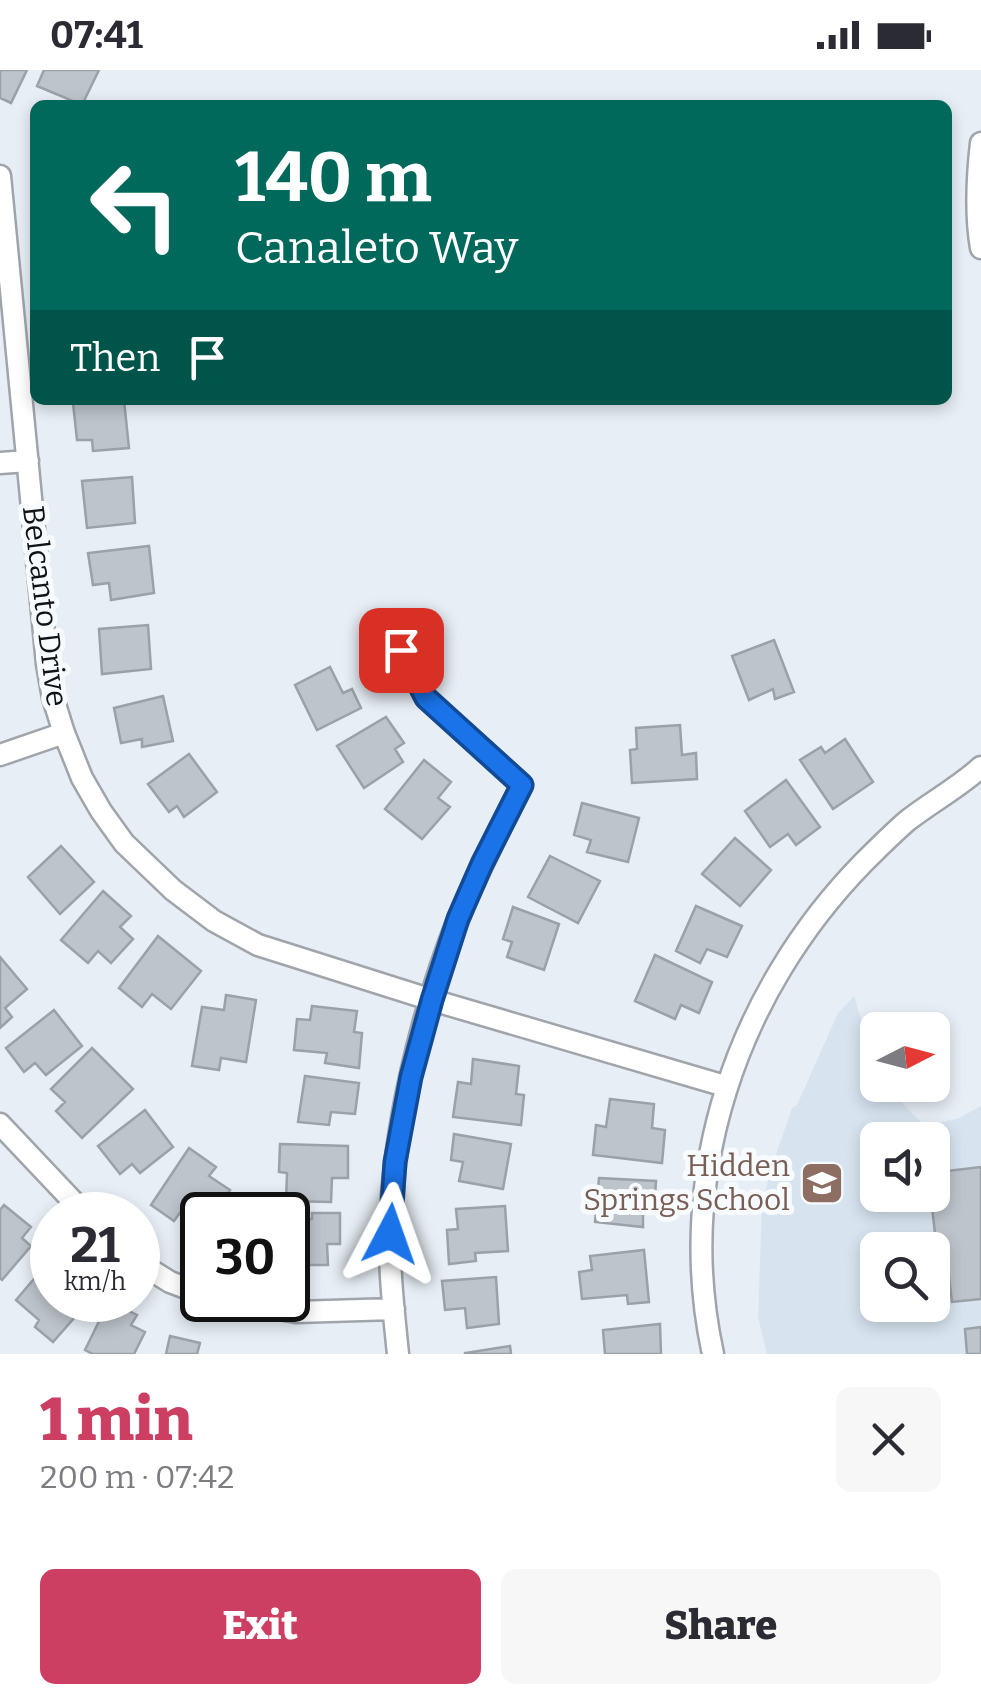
<!DOCTYPE html>
<meta charset="utf-8">
<style>
:root{--surface:#fff;--page:#f7f7f7;--text:#2b2b33;--muted:#7c7c81;--accent:#cd3e63}
body{margin:0;font-family:Bitter,serif;background:var(--page);color:var(--text);height:100vh;display:flex;flex-direction:column;font-size:38px;white-space:nowrap}
*{box-sizing:border-box;margin:0}
p{font-size:32px;color:var(--muted)}
.icon{flex:none;width:55px;height:55px;fill:none;stroke:currentColor;stroke-width:2;stroke-linecap:round;stroke-linejoin:round}
.map{position:relative;height:1284px;overflow:hidden}
.drawer{display:flex;flex-direction:column;background:var(--surface);flex:1}
.drawer>*{flex:none}
.hud{position:absolute;left:30px;top:30px;width:922px;height:305px;border-radius:15px;box-shadow:0 5px 15px #0003;background:#00695c;color:#fff;overflow:hidden}
.needle{width:65px;rotate:84deg}
.tools{position:absolute;left:860px;top:942px;display:grid;gap:20px}
.tools a{display:grid;place-items:center;width:90px;height:90px;border-radius:15px;background:var(--surface);box-shadow:0 5px 15px #0003;font-size:50px}
.speed{position:absolute;left:30px;top:1122px;display:flex;gap:20px;font-size:50px;font-weight:700;text-align:center}
.speed>*{display:grid;place-content:center;width:130px;height:130px;border-radius:50%;background:var(--surface);box-shadow:0 5px 15px #0003;line-height:1}
.speed small{font-size:25px;font-weight:400}
.speed .limit{border:5px solid #111;border-radius:15px;background:#fff;color:#111}
.pin{position:absolute;display:grid;place-items:center;width:85px;height:85px;color:#fff;margin:-42px;border-radius:20px;box-shadow:0 5px 15px #0006}
.me{position:absolute;width:110px;margin:-55px;rotate:4deg;stroke-linejoin:round;filter:drop-shadow(0 0 8px #0008)}
.turn{display:flex;align-items:center;gap:35px;height:210px;padding:0 40px;font-size:45px}
.turn .icon{width:130px;height:130px;stroke-width:2.5}
.turn b{display:block;font-size:70px;line-height:85px}
.then{display:flex;align-items:center;height:95px;padding:0 40px;background:#0003;gap:20px;font-size:38px}
.round{display:grid;place-items:center;flex:none;width:105px;height:105px;border-radius:15px;background:var(--page)}
.head{display:flex;align-items:center;justify-content:space-between;height:170px;padding:0 40px}
h1{font-size:60px;font-weight:800;line-height:75px;color:var(--accent)}
.primary-button{display:flex;gap:20px;margin-top:auto;padding:20px 40px}
.primary-button a{flex:1;height:115px;border-radius:15px;background:var(--accent);color:#fff;font-size:40px;font-weight:800;line-height:115px;text-align:center}
.primary-button a+a{background:var(--page);color:var(--text)}
.status{display:flex;justify-content:space-between;align-items:center;height:70px;padding:0 50px;background:var(--surface);direction:ltr}
.status svg{height:28px;fill:currentColor}
.map>svg:first-child{display:block}
.built{fill:#d7e4f0;fill-rule:evenodd}
.building{fill:#bdc4cb;stroke:#9aa1a7;stroke-width:2.5}
.lines{fill:none;stroke-linecap:round;stroke-linejoin:round}
.street-casing{stroke:#9fa5ab;stroke-width:25}
.street{stroke:#fff;stroke-width:20}
.route-casing{stroke:#114b97;stroke-width:25}
.route{stroke:#1a73e8;stroke-width:18}
.labels{text-anchor:middle;stroke-width:10;stroke-linejoin:round;paint-order:stroke}
.street-label{font-size:30px;fill:#101214;stroke:#f8fbfe}
.education-label{font-size:30px;fill:#785e54;stroke:#f8fbfe;text-anchor:end}
</style>
<div class="status"><b>07:41</b><svg viewBox="0 0 49 12"><path d="M0 12V9h3v3zM5 12V6h3v6zM10 12V3h3v9zM15 12V0h3v12zM26 1h20v11H26zM47 4h2v5h-2z"/></svg></div>
<div class="map">
<svg width="981" height="1284" viewBox="0 0 981 1284">
<rect width="100%" height="100%" fill="#e7eef5"/>
<path class="built" d="M854,926L865,962L877,991L878,1015H890L905,1036L925,1056L959,1048L981,1036V1284H767L758,1247L762,1136L770,1102L792,1038L797,1035L838,943ZM878,1070H932V1125H878ZM878,1180H932V1235H878Z"/>
<path class="building" d="M0,0H27L11,33L0,28Z
M44,0H99L82,35L37,16Z
M124,330L129,378L93,381L92,370H77L73,333Z
M132,407L135,453L87,458L82,411Z
M149,476L154,523L111,530L109,513L93,515L88,483Z
M148,555L151,599L102,604L99,559Z
M774,570L794,622L775,629L773,619L749,630L732,586Z
M330,597L343,623L352,619L361,638L317,660L295,615Z
M163,626L173,671L142,677V669L121,673L114,638Z
M386,647L404,673L395,679L403,692L364,718L337,676Z
M680,655L682,685L696,683L697,709L632,713L630,680L637,679L636,658Z
M845,669L873,712L833,739L800,690L821,677L825,683Z
M189,684L217,722L184,747L177,736L169,742L148,714Z
M424,690L451,712L438,728L450,737L422,769L385,739Z
M786,710L820,757L796,775L788,764L770,777L745,741Z
M582,733L639,748L628,792L587,782L591,770L574,765Z
M735,768L771,800L740,836L702,804Z
M61,776L94,812L60,844L28,807Z
M550,786L600,811L578,853L528,827Z
M103,821L131,846L120,857L133,869L111,893L98,881L88,893L61,870Z
M696,836L742,856L727,887L707,879L700,893L676,881Z
M513,837L559,854L544,900L507,887L512,872L503,869Z
M158,866L201,901L171,939L152,924L142,937L119,918Z
M655,885L712,912L699,943L681,935L675,949L635,931Z
M0,887L27,919L5,938L12,947L0,958Z
M226,925L256,930L246,992L221,988L219,1000L192,996L202,937L224,940Z
M312,936L357,941L354,962L362,963L359,998L325,993L327,983L294,980L297,949L310,950Z
M54,940L82,976L46,1005L35,993L24,1002L6,978Z
M92,978L133,1019L82,1068L56,1041L65,1032L51,1019Z
M473,989L519,996L516,1024L524,1025L521,1055L453,1047L458,1012L471,1014Z
M305,1006L359,1013L355,1044L331,1042L329,1055L298,1052Z
M610,1029L654,1034L652,1058L665,1060L662,1093L593,1085L596,1055L606,1057Z
M145,1040L173,1077L140,1103L132,1094L120,1104L98,1076Z
M454,1064L511,1074L503,1119L459,1111L463,1092L451,1090Z
M280,1074L348,1076V1108H332L331,1132L286,1131L287,1103L279,1102Z
M189,1078L216,1097L209,1106L230,1120L213,1145H203L187,1133L174,1151L151,1135Z
M981,1097V1229L952,1232L948,1198L939,1199L932,1137L942,1136L938,1102Z
M599,1108L656,1111L654,1143L643,1142V1157L595,1152Z
M4,1135L31,1157L22,1168L31,1176L2,1210L0,1208V1140Z
M505,1136L508,1181L475,1183L476,1191L449,1194L447,1160L458,1159L456,1139Z
M312,1143H340V1174H327L328,1195H288V1149H312Z
M644,1180L649,1232L628,1234L627,1225L582,1229L579,1202L592,1200L590,1186Z
M45,1196L52,1203V1230H90L53,1272L35,1257L39,1250L16,1230Z
M496,1207L499,1254L467,1258L465,1238L445,1240L442,1211Z
M109,1231L137,1245L131,1255L145,1262L134,1284H93L85,1280Z
M660,1254L661,1284H605L603,1260Z
M981,1257V1284H967L965,1259Z
M170,1266L200,1273L197,1284H166Z
M510,1276L511,1284H465V1283Z"/>
<g class="lines">
<g class="street-casing">
<path id="street" d="M981,73C977,108 975,143 981,178
M0,106L47,594L53,628L64,663L82,708L101,741L124,773L173,820L214,851L258,875L432,930L725,1016
M0,393L28,391
M0,685L64,663
M0,1054L86,1145
M138,1192L170,1212L202,1224
M225,1230L296,1242L394,1239
M398,1284C394,1244 389,1202 390,1161C393,1059 421,942 459,847C477,802 500,759 522,715L426,628L401,580
M713,1284C674,1106 737,922 863,793C877,779 892,764 907,751C931,732 958,718 981,697"/>
</g>
<use href="#street" class="street"/>
</g>
<g class="lines">
<g class="route-casing">
<path id="route" d="M390,1164L395,1092L411,1007L432,930L458,849L482,794L522,715L426,628L401,580"/>
</g>
<use href="#route" class="route"/>
</g>
<defs>
<g id="school-square" transform="scale(2.25)"><rect x="-9" y="-9" width="18" height="18" rx="4" fill="#8d6e63" stroke="#f8fbfe"/><path d="M0-5L7-2L0 1L-7-2ZM-4 1L0 2.5L4 1V4Q0 6-4 4Z" fill="#fff"/></g>
</defs>
<g fill-rule="evenodd">
<use href="#school-square" x="822" y="1113"/>
</g>
<g class="labels">
<g class="street-label">
<text transform="translate(45 536) rotate(83)" y="10">Belcanto Drive</text>
</g>
<g class="education-label">
<text x="790" y="1106">Hidden<tspan x="790" dy="34">Springs School</tspan></text>
</g>
</g>
</svg>
<div class="tools">
<a><svg class="needle" viewBox="-14 -14 28 28"><path d="M0-13l5 13h-10z" fill="#e53935"/><path d="M0 13l5-13h-10z" fill="#7c7c81"/></svg></a>
<a><svg class="icon" aria-label="sound" viewBox="0 0 24 24"><path d="M4 9h4l5-4v14l-5-4H4zM17 9q2 3 0 6"/></svg></a>
<a><svg class="icon" aria-label="search" viewBox="0 0 24 24"><circle cx="10" cy="10" r="6"/><path d="M15 15l6 6"/></svg></a>
</div>
<div class="speed"><div>21<small>km/h</small></div><div class="limit">30</div></div>
<div class="pin" style="left:401px;top:580px;background:#d93025"><svg class="icon" aria-label="arrive" viewBox="0 0 24 24"><path d="M6 21V4h12l-3 4 3 4H6"/></svg></div>
<svg class="me" style="left:390px;top:1164px" viewBox="-20 -20 40 40"><path d="M0-17L14 15 0 8-14 15z" fill="#1a73e8" stroke="#fff" stroke-width="4"/></svg>
<div class="hud">
<div class="turn"><svg class="icon" aria-label="left" viewBox="0 0 24 24"><path d="M17 20v-9H6M10 6l-5 5 5 5"/></svg><div><b>140 m</b>Canaleto Way</div></div>
<div class="then">Then<svg class="icon" aria-label="arrive" viewBox="0 0 24 24"><path d="M6 21V4h12l-3 4 3 4H6"/></svg></div>
</div>
</div>
<section class="drawer">
<div class="head"><div><h1>1 min</h1><p>200 m · 07:42</p></div><a class="round"><svg class="icon" aria-label="close" viewBox="0 0 24 24"><path d="M6 6l12 12M18 6L6 18"/></svg></a></div>
<div class="primary-button"><a>Exit</a><a>Share</a></div>
</section>
